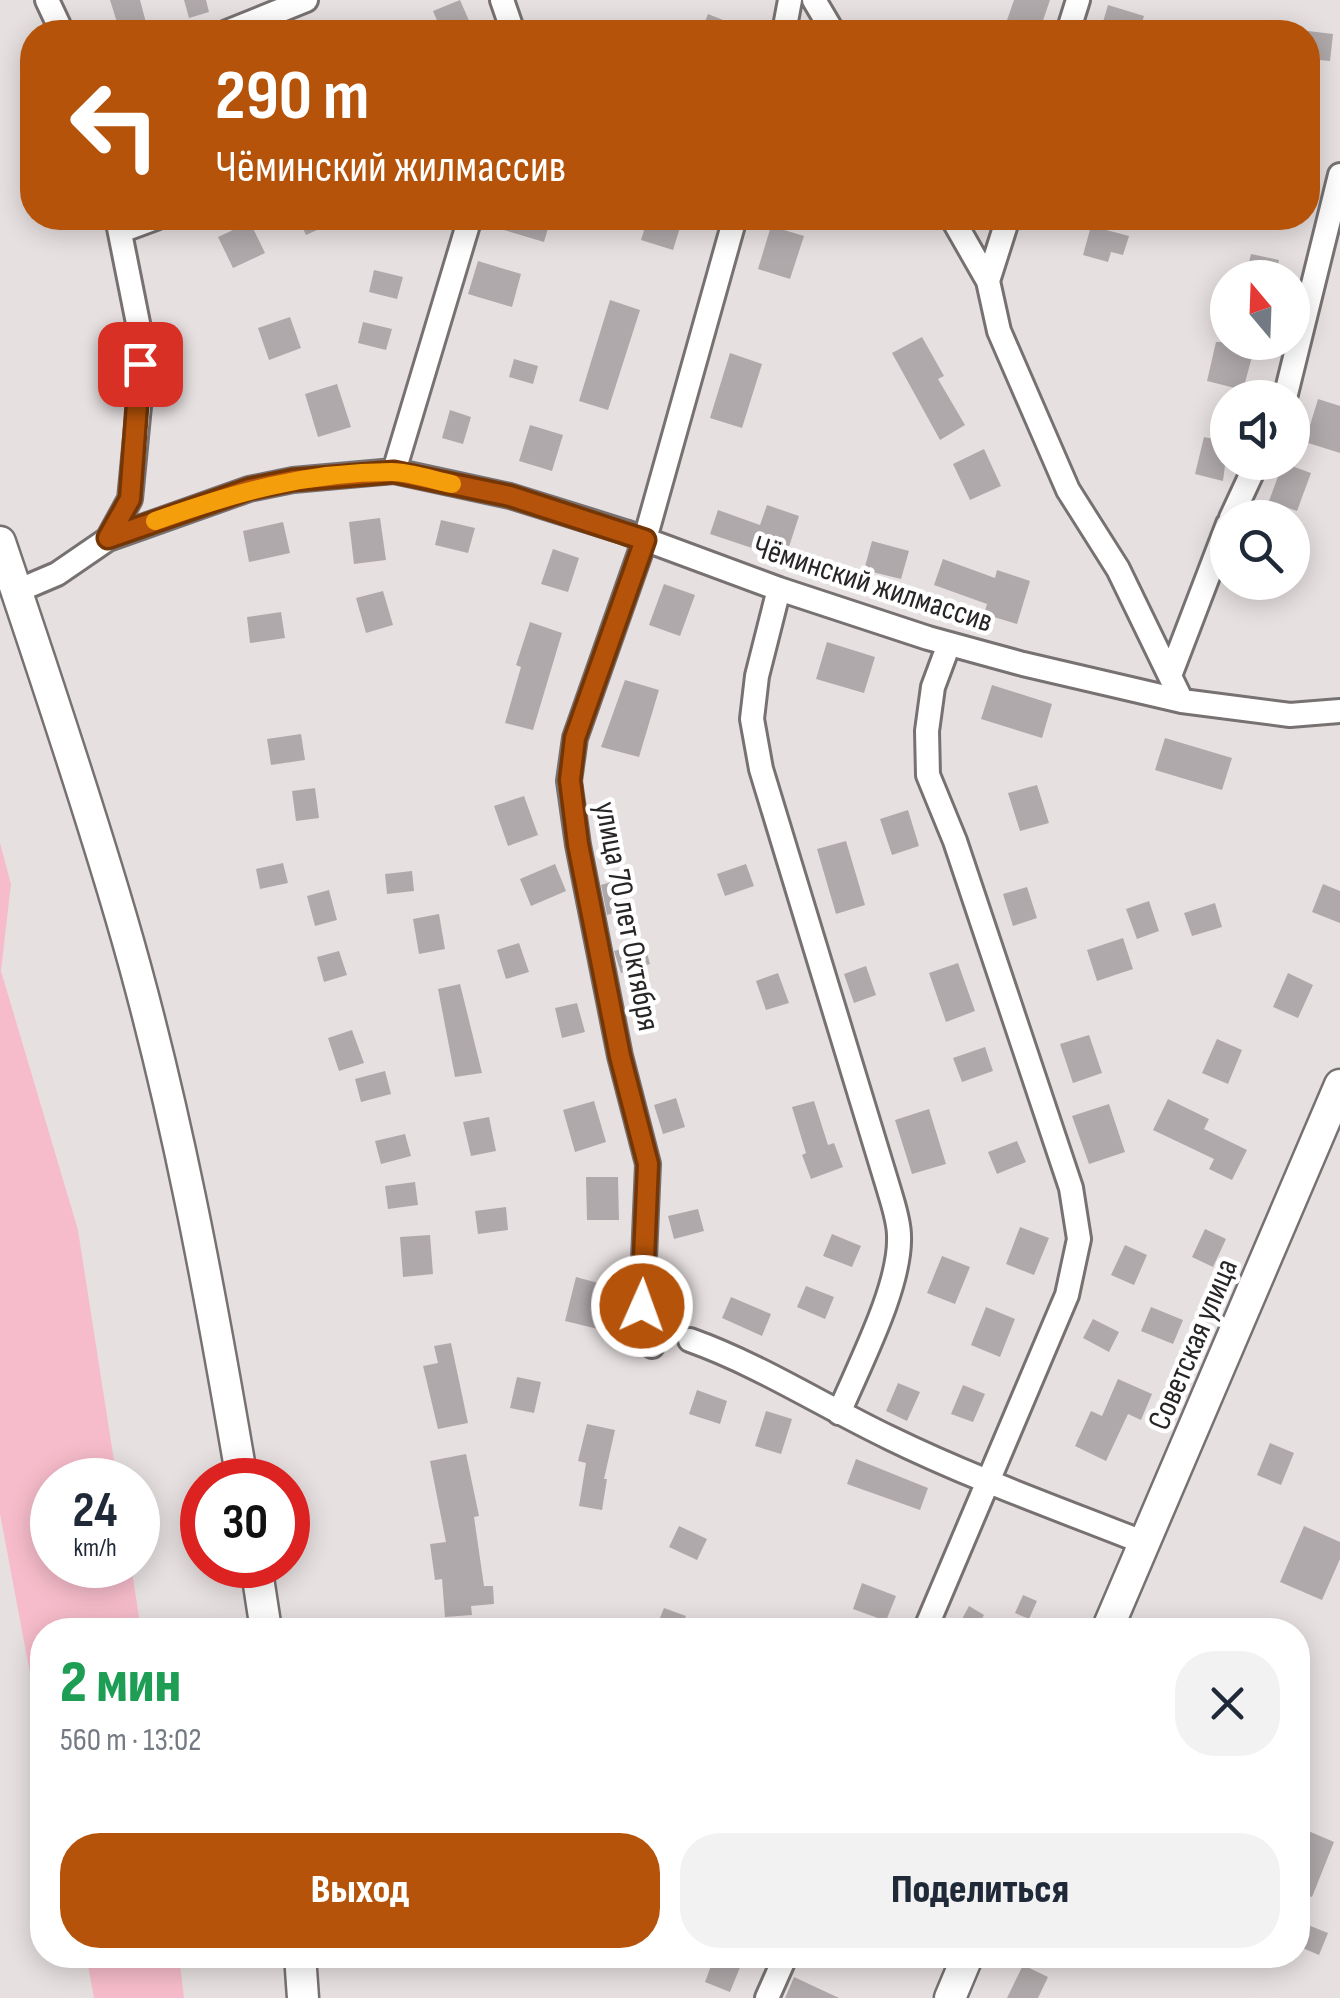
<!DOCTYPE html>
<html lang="ru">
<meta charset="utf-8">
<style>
:root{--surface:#fff;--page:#f2f2f3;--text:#1f2937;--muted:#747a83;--accent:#b45309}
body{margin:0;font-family:"Sofia Sans Condensed",sans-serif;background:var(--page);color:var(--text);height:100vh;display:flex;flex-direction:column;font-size:38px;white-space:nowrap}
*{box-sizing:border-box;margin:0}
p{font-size:32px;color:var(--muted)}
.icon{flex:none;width:55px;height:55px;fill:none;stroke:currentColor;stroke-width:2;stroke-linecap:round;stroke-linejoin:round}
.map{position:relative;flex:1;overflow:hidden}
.side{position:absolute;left:30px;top:1618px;width:1280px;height:350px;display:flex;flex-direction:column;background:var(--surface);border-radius:40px;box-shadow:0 5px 25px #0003}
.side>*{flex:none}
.banner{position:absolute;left:20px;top:20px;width:1300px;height:210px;border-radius:40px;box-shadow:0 5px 25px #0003;background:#b45309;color:#fff;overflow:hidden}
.needle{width:65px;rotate:341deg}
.buttons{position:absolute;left:1210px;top:260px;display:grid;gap:20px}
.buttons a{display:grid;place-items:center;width:100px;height:100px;border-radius:50%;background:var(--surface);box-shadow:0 5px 25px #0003;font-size:50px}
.speed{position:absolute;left:30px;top:1458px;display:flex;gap:20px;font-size:50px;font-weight:700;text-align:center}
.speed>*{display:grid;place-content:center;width:130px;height:130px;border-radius:50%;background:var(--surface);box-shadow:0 5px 25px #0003;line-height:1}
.speed small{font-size:25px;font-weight:400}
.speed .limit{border:15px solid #d22;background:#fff;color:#111}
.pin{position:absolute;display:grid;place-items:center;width:85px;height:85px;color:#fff;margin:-42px;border-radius:20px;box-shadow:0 5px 15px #0006}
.me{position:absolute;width:110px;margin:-55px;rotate:2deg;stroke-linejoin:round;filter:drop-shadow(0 0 8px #0008)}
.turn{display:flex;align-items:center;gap:35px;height:210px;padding:0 30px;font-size:45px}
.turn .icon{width:130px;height:130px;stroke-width:2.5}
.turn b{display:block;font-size:70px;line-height:85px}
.round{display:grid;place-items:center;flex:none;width:105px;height:105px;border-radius:40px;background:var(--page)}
.head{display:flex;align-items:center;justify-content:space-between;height:170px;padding:0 30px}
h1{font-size:60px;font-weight:800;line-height:75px;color:#1e9e55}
.button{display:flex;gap:20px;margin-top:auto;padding:20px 30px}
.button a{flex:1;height:115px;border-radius:40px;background:var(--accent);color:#fff;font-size:40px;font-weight:800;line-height:115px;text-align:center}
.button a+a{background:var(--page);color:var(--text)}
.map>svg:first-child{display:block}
.green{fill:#f7bccb}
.building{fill:#b0a9ab}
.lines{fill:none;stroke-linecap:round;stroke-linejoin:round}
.minor-casing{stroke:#777172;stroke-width:28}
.major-casing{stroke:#777172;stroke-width:35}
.minor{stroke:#fff;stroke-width:22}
.major{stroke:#fff;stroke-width:30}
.route-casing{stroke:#753606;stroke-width:25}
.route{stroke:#b45309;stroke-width:18}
.slow{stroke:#f59e0b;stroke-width:18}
.labels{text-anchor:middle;stroke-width:9;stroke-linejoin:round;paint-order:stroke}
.street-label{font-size:32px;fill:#282526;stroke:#fff}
</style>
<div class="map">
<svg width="1340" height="1998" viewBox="0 0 1340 1998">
<rect width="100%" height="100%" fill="#e7e0e1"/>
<path class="green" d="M0,843L11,884L1,971L78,1230L117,1480H52V1565H131L141,1630H42V1737L0,1514Z
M86,1955H184L179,1956L184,1998H94Z"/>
<path class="building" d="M110,0H140L148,30L120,32Z
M184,0H206L209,12L189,18Z
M460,0L474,32H442L433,11Z
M1014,0H1050L1039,32L1005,26Z
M1108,5L1144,16L1139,32H1100Z
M708,14L753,32H701Z
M1308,31L1333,34L1330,61L1308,59Z
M298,218H343L306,235Z
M485,218H551L544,242L484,224Z
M648,218H683L673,250L641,240Z
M250,222L265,253L233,268L218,237Z
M771,226L804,236L790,279L758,269Z
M1091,226L1129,236L1123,255L1111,252L1108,262L1083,255Z
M1251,254L1279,260L1275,278H1245Z
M478,261L521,274L512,307L468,294Z
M374,270L403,277L397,299L369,292Z
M610,300L640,310L608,410L579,401Z
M290,317L301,348L269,360L258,328Z
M363,322L392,329L386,350L358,343Z
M922,337L944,376L938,379L965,425L940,440L892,353Z
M1216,342H1256L1243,390L1207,381Z
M730,353L762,364L742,428L710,418Z
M514,359L538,366L533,384L509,377Z
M337,384L351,427L318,437L305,394Z
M1318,399L1340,406V453L1305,442Z
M450,410L471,417L463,444L442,438Z
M530,425L563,435L552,471L519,461Z
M1204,437L1228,442L1223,481L1195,474Z
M984,449L1001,486L970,500L953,464Z
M1283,463L1311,473L1297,511L1269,501Z
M767,505L799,516L785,559L710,534L718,510L760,525Z
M380,518L386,560L354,564L349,522Z
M441,520L475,528L468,553L435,545Z
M283,522L290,553L249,562L243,531Z
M872,541L909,551L901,579L864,570Z
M553,549L579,558L568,592L541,584Z
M943,559L995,578L997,570L1030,581L1017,624L984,614L987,604L934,585Z
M664,584L695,595L680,636L649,625Z
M383,591L393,625L366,633L356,598Z
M281,612L285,638L250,643L247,617Z
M530,622L562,633L533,730L505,723L521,667L516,665Z
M827,642L875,657L864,693L816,679Z
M625,680L659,690L639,757L601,747Z
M992,685L1052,704L1042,738L981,719Z
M301,734L305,760L271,765L267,739Z
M1165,738L1232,758L1222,790L1155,770Z
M1037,785L1049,823L1020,831L1008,793Z
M315,788L319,818L296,821L292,791Z
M524,796L538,835L508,846L494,806Z
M908,810L919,846L892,855L880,819Z
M846,841L865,905L836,914L817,849Z
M283,863L288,883L260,889L256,869Z
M555,864L566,891L531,906L520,879Z
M746,864L754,886L725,896L717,874Z
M412,871L414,891L387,894L385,874Z
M621,879L630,908L607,915L601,885Z
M1323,884L1340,891V923L1312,912Z
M1027,887L1037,918L1013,926L1003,894Z
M329,890L337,920L315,926L307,896Z
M1149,901L1159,931L1137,939L1126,909Z
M1215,903L1222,927L1192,936L1184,913Z
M439,914L445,949L419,954L413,919Z
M1123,938L1133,969L1097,981L1087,950Z
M644,942L650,964L621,973L614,951Z
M519,943L529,972L506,979L497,950Z
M339,951L347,975L324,982L317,957Z
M958,963L975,1011L946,1022L929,973Z
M866,966L876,995L854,1003L844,974Z
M778,973L789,1003L766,1010L756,981Z
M1288,973L1313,985L1298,1018L1273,1007Z
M460,984L482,1073L455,1077L438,989Z
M577,1003L585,1032L562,1038L555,1008Z
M352,1030L364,1063L339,1071L328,1038Z
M1089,1035L1102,1073L1073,1083L1060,1044Z
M1217,1039L1242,1050L1228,1084L1202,1073Z
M985,1047L993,1071L962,1082L953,1058Z
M385,1071L391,1094L361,1102L355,1079Z
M676,1098L685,1127L663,1134L654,1105Z
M1168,1099L1209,1119L1204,1129L1247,1150L1232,1180L1209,1169L1214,1159L1153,1130Z
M594,1101L606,1142L575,1152L563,1110Z
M814,1101L828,1145L834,1143L843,1167L811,1179L802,1155L806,1153L792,1107Z
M1109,1104L1125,1152L1089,1164L1072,1116Z
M929,1109L946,1164L912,1174L895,1120Z
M489,1117L496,1151L471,1156L463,1122Z
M405,1134L411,1156L381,1164L375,1141Z
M1017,1141L1026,1162L997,1174L988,1152Z
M586,1177H618L619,1220H587Z
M415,1182L418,1205L388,1209L385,1186Z
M506,1207L508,1230L478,1234L475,1211Z
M698,1209L704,1231L674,1239L668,1216Z
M1020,1227L1049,1238L1034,1275L1006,1264Z
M1205,1229L1226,1239L1213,1267L1192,1257Z
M832,1234L861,1246L852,1267L823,1256Z
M430,1235L433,1274L403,1277L400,1237Z
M1125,1245L1147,1255L1134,1285L1111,1275Z
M942,1256L970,1267L955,1304L927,1293Z
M576,1277L609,1286L598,1329L565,1321Z
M806,1286L834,1297L825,1319L797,1307Z
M731,1297L771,1314L762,1336L722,1318Z
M986,1307L1015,1319L1000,1357L971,1345Z
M1151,1307L1183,1320L1173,1344L1141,1331Z
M1093,1319L1119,1332L1109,1352L1083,1338Z
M451,1343L468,1423L438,1429L423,1366L438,1363L434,1346Z
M517,1377L541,1382L534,1413L510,1408Z
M1118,1379L1152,1394L1141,1420L1128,1414L1106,1461L1075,1446L1091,1411L1102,1416Z
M898,1383L920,1392L907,1421L886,1411Z
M963,1385L985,1394L973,1422L951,1414Z
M697,1390L727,1401L720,1424L689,1414Z
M766,1411L792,1419L781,1454L755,1446Z
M587,1424L615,1430L604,1479H607L602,1510L579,1506L586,1463L578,1461Z
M1270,1443L1294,1453L1281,1485L1257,1475Z
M466,1454L479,1516L474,1517L484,1586H493L494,1604L471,1606L472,1615L445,1617L442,1579L435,1580L430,1544L446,1542L430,1461Z
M856,1459L928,1488L920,1510L847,1484Z
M679,1526L707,1539L697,1560L669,1547Z
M1304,1526L1340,1542V1559L1322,1600L1280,1582Z
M862,1583L896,1596L886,1621L853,1609Z
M1023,1595L1037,1601L1029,1619L1015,1613Z
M969,1606L984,1615L976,1630H956Z
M664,1608L686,1616L680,1630H655Z
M1306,1830L1334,1842L1312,1897L1298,1891V1850Z
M1298,1921L1328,1933L1319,1955L1298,1946Z
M715,1955H745L730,1992L705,1982Z
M1023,1965L1048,1977L1038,1998H1007Z
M794,1977L839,1998H785Z"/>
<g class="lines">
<g class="minor-casing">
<path id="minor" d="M47,0L62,32
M502,0L513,32
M814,0L833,32
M227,32L306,0
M784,32L790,0
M1068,32L1078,0
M952,218L988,281L999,331L1068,490L1118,569L1182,701
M121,231L156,218
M988,281L1008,218
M1285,398L1340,175
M394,471L470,218
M1231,518L1257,462
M108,539L130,499L140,396V333L117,218
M779,589L757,676L752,719L761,769L889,1190C893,1204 899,1221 899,1236C901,1286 859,1365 839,1413
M17,591L57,574L108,539L249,489L293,480L394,471L510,496L625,532L779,589L928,638L1023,664L1182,701L1290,715L1340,711
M1171,673L1228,524
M690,1340C760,1365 823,1406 890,1438C972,1478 1059,1509 1145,1543
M652,1346L642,1306L648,1164L620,1056L578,845L569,781L575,738L645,539L735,218
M925,1630L1067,1295L1079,1239L1071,1188L955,841L928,775L927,731L933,687L949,644
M767,1998L786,1955"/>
</g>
<g class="major-casing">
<path id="major" d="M0,542C42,666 84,791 121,917C175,1101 210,1291 242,1480
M256,1565L266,1630
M1107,1630L1340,1085
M300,1955L303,1998
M950,1998L968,1955"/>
</g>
<use href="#minor" class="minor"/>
<use href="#major" class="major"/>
</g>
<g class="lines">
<g class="route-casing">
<path id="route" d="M140,364L130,499L108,538L249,489L293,480L394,472L510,496L645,540L575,738L570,780L578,844L620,1056L648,1164L642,1306"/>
</g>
<use href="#route" class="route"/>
<path class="slow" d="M155,521C234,493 306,472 391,472C410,472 433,480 452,484"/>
</g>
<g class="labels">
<g class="street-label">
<text transform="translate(873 583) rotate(18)" y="11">Чёминский жилмассив</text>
<text transform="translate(628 916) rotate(79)" y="11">улица 70 лет Октября</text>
<text transform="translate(1192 1344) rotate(-67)" y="11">Советская улица</text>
</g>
</g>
</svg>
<div class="buttons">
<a><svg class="needle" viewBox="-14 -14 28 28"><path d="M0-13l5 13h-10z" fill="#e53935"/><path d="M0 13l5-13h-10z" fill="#747a83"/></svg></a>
<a><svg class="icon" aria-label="sound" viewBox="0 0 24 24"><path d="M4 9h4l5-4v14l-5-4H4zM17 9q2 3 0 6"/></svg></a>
<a><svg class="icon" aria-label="search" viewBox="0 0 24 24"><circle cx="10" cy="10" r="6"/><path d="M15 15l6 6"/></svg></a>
</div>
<div class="speed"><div>24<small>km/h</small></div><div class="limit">30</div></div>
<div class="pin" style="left:140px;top:364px;background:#d93025"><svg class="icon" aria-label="arrive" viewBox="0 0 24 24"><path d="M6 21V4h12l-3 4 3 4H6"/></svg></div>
<svg class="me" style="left:642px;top:1306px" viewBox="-20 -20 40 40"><circle r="17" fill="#b45309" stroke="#fff" stroke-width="3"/><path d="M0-11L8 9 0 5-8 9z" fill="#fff"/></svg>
<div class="banner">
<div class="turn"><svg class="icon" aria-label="left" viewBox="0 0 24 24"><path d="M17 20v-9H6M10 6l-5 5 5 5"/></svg><div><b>290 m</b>Чёминский жилмассив</div></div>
</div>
<section class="side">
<div class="head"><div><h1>2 мин</h1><p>560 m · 13:02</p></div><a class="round"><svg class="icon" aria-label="close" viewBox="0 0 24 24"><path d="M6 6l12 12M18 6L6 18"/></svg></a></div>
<div class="button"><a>Выход</a><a>Поделиться</a></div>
</section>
</div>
